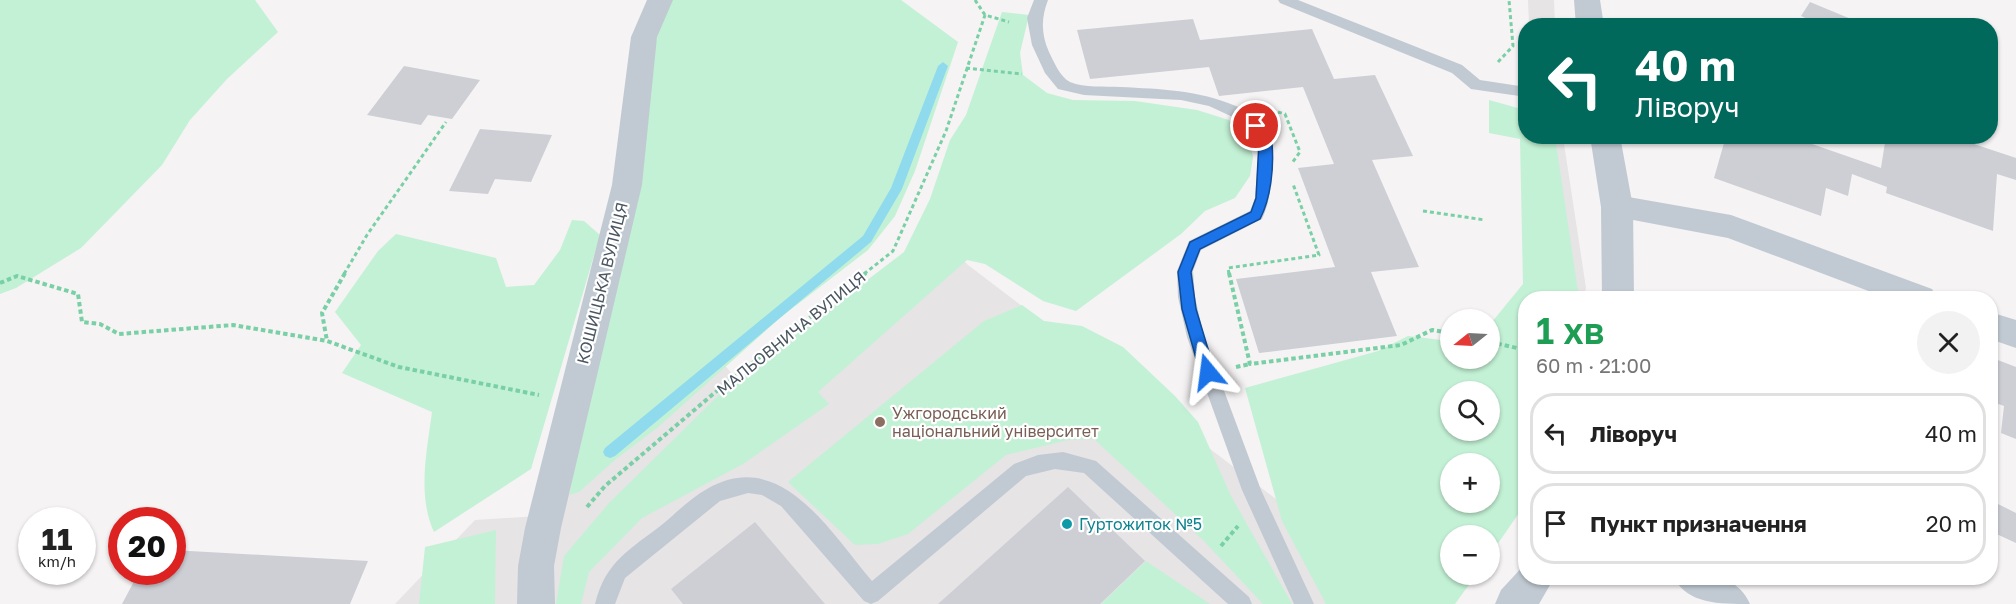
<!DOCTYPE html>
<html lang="uk">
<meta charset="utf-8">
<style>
:root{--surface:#fff;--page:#f2f2f2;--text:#222;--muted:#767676;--line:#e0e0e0}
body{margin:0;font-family:"Golos Text",sans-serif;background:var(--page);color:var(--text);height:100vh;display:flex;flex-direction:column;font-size:22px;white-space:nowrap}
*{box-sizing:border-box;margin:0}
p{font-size:20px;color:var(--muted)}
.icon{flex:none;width:33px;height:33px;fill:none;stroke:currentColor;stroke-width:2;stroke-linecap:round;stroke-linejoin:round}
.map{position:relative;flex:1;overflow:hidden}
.drawer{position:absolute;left:1518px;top:291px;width:480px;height:294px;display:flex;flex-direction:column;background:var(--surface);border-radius:24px;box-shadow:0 2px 4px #0004}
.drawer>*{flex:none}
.banner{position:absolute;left:1518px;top:18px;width:480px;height:126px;border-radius:24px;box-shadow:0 2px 4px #0004;background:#00695c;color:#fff;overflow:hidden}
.needle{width:39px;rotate:252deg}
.buttons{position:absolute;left:1440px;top:309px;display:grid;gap:12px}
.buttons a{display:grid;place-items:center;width:60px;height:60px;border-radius:50%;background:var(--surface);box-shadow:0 2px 4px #0004;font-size:30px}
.speed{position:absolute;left:18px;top:507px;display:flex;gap:12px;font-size:30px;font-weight:700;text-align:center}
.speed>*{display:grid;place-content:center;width:78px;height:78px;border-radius:50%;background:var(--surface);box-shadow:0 2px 4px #0004;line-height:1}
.speed small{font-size:15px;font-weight:400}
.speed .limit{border:9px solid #d22;background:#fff;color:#111}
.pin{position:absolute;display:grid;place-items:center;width:51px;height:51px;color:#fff;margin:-26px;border:3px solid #fff;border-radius:50%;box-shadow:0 2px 6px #0007}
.me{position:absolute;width:66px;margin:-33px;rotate:344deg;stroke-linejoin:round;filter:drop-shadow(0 0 4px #0008)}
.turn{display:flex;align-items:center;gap:21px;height:126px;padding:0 18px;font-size:27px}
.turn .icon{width:78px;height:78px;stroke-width:2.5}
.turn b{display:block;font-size:42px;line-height:51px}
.round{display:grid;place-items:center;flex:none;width:63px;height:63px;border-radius:32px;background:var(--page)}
.head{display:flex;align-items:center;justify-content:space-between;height:102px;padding:0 18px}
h1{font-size:36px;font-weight:600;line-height:45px;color:#1e9e55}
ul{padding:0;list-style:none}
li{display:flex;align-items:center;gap:18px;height:81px;margin:0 12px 9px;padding:0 6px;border:3px solid var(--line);border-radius:24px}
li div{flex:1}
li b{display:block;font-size:22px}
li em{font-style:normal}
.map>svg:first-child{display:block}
.education{fill:#e6e4e5}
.green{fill:#c3f1d5;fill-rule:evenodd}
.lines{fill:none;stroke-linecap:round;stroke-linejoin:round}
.stream{fill:#90daee;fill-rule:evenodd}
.building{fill:#cdcfd5}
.path-far1{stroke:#7ad0a6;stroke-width:3;stroke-dasharray:4 3;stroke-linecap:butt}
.path{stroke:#7ad0a6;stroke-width:4;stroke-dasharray:4.5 3;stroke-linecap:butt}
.service{fill:#c1cad2;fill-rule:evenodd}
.minor{fill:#c1cad2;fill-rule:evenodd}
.tertiary{fill:#c1cad2;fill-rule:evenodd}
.route{fill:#1a73e8;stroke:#114b97;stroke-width:1.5}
.education-dot{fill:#8d6e63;stroke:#fff;stroke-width:2}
.culture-dot{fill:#0f9aa8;stroke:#fff;stroke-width:2}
.labels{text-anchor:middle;stroke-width:4.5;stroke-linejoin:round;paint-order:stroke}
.street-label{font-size:16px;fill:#4a5661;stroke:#fff}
.education-label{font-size:16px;fill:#785e54;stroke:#fff;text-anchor:start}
.culture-label{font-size:16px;fill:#0d838f;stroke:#fff;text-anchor:start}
</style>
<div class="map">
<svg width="2016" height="604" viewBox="0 0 2016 604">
<rect width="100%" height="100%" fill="#f5f3f3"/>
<path class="education" d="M1528,0H1554L1555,25H1529Z
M1532,137H1563L1586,288L1584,298H1537Z
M935,231L968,265L1384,581L1450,502H1490V430L1525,478L1450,536L1418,604H395L475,520L538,516L693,327L743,387Z"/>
<path class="green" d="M0,0H255L278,32L227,79L190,120L162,165L81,248L16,288L0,294Z
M671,0H901L958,42L915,171L895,216L868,250L781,317L657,428L616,459L579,492L570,495L578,427L652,59L663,10Z
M1002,12L1029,15L1020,53L1023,75L1047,93L1073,100L1135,101L1197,110L1229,120L1249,138L1253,157L1250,176L1235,198L1205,211L1181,234L1076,311L1043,301L985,264L967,260L818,392L829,404L743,464L642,518L589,572L581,604H556L564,556L609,503L726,388L904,252L930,199L950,140L966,115Z
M1489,100L1525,110L1526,136L1555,137L1579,298H1526L1525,496L1519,513L1490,555V536H1450V574L1476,575L1455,604H1326L1282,521L1245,388L1378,351L1408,336L1450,341V358H1490V346L1499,348L1492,322L1523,284L1520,139L1489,133ZM1450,392H1490V430H1450ZM1450,464H1490V502H1450Z
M572,220L584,221L600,235L531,469L434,532C417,495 427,451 432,412L342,373L361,345L335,312L378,251L396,234L496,258L506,287L534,285L560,250Z
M1022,305L1044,321L1082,326L1123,347L1175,396L1198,422L1231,496L1292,604H1263L1203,540L1094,439L1068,440L1006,455L908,534L878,544L855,545L788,482L984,321Z
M496,530L495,604H419L425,547Z
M1146,561L1204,600L1210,604H1101Z"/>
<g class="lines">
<path class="stream" d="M943,62L948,66L902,189L871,242L615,456L610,458L605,456L603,452L605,448L863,236L891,188L938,66Z"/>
</g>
<path class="building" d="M1810,2L1851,19L1847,26H1824L1801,16Z
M1193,19L1200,40L1312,29L1334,79L1375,75L1413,156L1372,160L1419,267L1371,272L1397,336L1259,353L1236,279L1335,267L1298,168L1334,164L1303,87L1219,96L1209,67L1090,79L1077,30Z
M404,66L480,80L452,119L428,115L421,125L367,115Z
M480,129L552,135L531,182L495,179L488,194L449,191Z
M1726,136H1789L1881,168L1886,136H1950L2016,158V180L1997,174L1993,231L1886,193L1887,187L1852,174L1848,196L1826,188L1821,216L1714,178Z
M1990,357L2016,367V439L2001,433L2004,406L1990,401Z
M1068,487L1145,561L1100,604H938Z
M1990,500L2016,513V543L1990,531Z
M755,522L825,604H683L671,589Z
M172,550L368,561L350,604H122L139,572H172Z"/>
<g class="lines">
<path class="path-far1" d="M975,0L985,15L1009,22
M1498,62L1513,46L1509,0
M966,68L1022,74
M1278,112L1285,114L1300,152L1292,163
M1423,211L1485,220
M344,274L367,235L446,122
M864,274L893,251L946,131L985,15
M1229,274L1228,268L1319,255L1293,184"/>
<path class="path" d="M345,273L322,313L327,341L399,367L539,395
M1229,273L1250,364L1401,345L1432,330L1450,333
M0,283L17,276L78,294L82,322L100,324L119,334L233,325L327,341
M1490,342L1526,350
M1236,367L1250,364
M587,507L605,486L712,395L866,273
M1221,546L1238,526"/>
<path class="service" d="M1034,0H1048C1041,18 1041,34 1049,52C1054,62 1060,77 1070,82C1085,88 1104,86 1120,87C1161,89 1198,90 1236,106C1263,118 1274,133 1272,162C1271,183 1271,200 1262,219L1201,250L1193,271L1195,297L1204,337L1261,490L1314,604H1294L1242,490L1187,337L1178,297L1177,271L1189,241L1250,211L1255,198L1259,142L1251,130L1237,119L1209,106L1181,100L1084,95L1058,89L1045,73L1032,45L1027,18Z
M1278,0H1298L1462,65L1480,80L1526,87V97L1471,89L1452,73L1280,3Z
M1063,452L1096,461L1249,597L1252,604H1228L1084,473L1055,469L1026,476L878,601L871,604L864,601L781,506L762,495L748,493L720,501L625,578L615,604H595C606,560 630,550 664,523C677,512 691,498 707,489C781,446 830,532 872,581L1014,464L1038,455Z"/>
<path class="minor" d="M647,0H673L657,37L642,185L561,528L554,566L555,604H517L518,566L525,528L612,185L631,37Z
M1617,195L1731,215L1932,289L1937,298H1887L1728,238L1607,215L1602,207L1607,199Z
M1990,312L2016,320V348L1990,339Z
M1674,578C1703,575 1736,572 1750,604C1719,604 1688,604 1674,578Z"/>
<path class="tertiary" d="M1574,0H1600L1604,26H1576Z
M1590,136H1620L1633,207L1634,298H1602L1601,207Z
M1526,563V578H1554L1539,604H1495L1501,590Z"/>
</g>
<path class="route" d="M1256,122L1260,123C1264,129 1271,137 1272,144C1274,167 1271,198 1260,219L1200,249L1191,272L1196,309L1215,372L1208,378L1200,372L1182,309L1178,272L1190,242L1251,212L1256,198L1259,142L1250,126Z"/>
<circle class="education-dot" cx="880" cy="422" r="6"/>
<circle class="culture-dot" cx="1067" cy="524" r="6"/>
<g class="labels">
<g class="street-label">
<text transform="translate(602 283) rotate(-76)" y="6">КОШИЦЬКА ВУЛИЦЯ</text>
<text transform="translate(791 333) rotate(-39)" y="6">МАЛЬОВНИЧА ВУЛИЦЯ</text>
</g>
<g class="education-label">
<text x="892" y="419">Ужгородський<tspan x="892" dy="18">національний університет</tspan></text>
</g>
<g class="culture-label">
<text x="1079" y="530">Гуртожиток №5</text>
</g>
</g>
</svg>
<div class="buttons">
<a><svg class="needle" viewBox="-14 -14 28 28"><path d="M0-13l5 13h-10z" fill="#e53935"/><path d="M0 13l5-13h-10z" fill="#767676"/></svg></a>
<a><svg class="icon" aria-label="search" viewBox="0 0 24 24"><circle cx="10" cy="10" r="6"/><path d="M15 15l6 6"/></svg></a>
<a>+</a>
<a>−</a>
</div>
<div class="speed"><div>11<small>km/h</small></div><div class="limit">20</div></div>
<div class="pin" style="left:1256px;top:126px;background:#d93025"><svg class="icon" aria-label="arrive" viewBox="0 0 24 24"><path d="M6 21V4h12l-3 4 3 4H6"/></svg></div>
<svg class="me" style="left:1208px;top:372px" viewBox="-20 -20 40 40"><path d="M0-17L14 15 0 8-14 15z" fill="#1a73e8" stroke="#fff" stroke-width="4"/></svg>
<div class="banner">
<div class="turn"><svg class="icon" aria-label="left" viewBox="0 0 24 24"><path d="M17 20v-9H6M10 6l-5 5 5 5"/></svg><div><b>40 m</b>Ліворуч</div></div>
</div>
<section class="drawer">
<div class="head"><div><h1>1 хв</h1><p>60 m · 21:00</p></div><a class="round"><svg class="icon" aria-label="close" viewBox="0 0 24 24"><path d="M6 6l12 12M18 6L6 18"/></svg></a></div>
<ul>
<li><svg class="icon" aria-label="left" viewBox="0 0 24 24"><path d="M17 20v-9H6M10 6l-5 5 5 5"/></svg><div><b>Ліворуч</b></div><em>40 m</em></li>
<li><svg class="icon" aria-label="arrive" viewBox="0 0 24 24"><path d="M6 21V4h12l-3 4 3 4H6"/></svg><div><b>Пункт призначення</b></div><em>20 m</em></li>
</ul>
</section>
</div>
